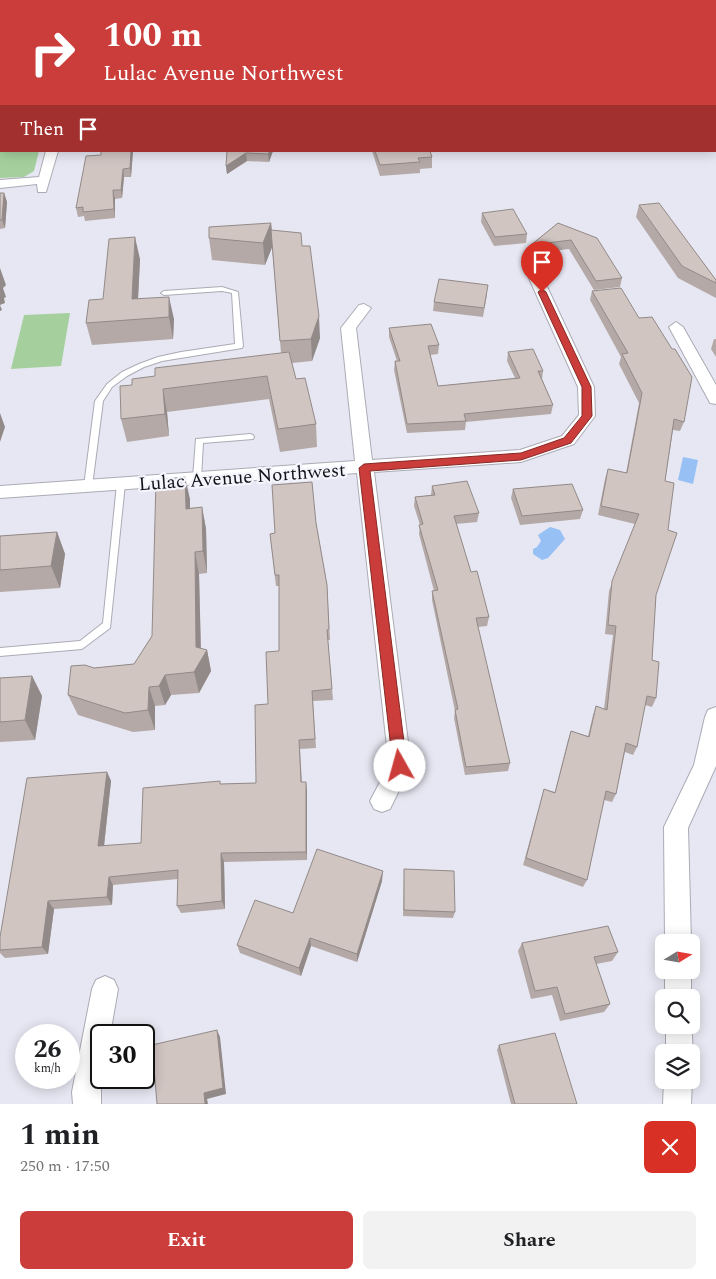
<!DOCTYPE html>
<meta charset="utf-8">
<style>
:root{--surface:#fff;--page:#f2f2f2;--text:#202124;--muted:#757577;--accent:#cb3d3a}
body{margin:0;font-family:Spectral,serif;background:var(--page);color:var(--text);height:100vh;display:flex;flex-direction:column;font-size:19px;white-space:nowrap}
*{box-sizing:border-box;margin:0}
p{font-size:16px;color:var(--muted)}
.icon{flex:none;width:28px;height:28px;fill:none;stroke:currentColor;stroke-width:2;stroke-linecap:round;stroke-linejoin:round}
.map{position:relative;height:1104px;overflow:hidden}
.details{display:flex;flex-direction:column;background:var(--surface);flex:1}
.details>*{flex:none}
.top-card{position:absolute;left:0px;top:0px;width:716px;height:152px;box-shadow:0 2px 12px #0003;background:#cb3d3a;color:#fff;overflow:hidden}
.needle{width:32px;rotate:79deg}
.buttons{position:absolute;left:655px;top:934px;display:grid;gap:10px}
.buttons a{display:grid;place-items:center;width:45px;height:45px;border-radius:8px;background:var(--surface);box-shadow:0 2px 12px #0003;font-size:25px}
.speed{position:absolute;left:15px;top:1024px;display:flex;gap:10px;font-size:25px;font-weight:700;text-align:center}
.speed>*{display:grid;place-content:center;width:65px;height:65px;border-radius:50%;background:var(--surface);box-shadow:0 2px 12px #0003;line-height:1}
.speed small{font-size:12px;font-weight:400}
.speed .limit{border:2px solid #111;border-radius:8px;background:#fff;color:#111}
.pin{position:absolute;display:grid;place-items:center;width:42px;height:42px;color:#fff;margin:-51px -21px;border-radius:50% 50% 50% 0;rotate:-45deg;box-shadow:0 0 5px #0007}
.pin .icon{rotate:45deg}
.me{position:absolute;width:55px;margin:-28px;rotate:353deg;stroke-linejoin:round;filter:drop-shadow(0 0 4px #0008)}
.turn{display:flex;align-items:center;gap:18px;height:105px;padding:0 20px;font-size:22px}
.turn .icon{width:65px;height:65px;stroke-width:2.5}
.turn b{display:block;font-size:35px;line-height:42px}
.then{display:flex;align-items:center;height:48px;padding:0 20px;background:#0003;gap:10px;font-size:19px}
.round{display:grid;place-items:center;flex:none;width:52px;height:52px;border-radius:8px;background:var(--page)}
.overview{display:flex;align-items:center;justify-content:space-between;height:85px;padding:0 20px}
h1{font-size:30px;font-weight:700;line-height:38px}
.action{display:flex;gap:10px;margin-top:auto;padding:10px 20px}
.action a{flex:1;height:58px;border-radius:8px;background:var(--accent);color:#fff;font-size:20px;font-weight:700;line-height:58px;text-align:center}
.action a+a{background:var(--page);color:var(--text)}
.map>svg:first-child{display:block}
.green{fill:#a5d09d}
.water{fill:#97c0f5}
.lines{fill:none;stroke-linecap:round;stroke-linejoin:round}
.service-casing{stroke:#aaabb5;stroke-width:2}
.minor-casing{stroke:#aaabb5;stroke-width:2}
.service{fill:#fff;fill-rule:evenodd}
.minor{fill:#fff;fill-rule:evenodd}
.wall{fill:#b4a9a7}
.shaded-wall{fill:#928a88}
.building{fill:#d1c5c2;stroke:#928a88}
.route{fill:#cb3d3a;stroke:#842826}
.labels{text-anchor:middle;stroke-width:4.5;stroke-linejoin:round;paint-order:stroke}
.street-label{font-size:19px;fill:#121216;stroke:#f4f5fd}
</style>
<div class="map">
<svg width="716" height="1104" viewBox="0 0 716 1104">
<rect width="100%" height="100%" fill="#e6e7f2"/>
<path class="green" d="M0,142L1,151H39L34,171L24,177L0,178Z
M70,313L61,366L11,369L24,315Z"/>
<path class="water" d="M683,457L698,460L693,484L678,480Z
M550,527L560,530L565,539L548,558L542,560L533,554V549L537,547L541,541L538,535Z"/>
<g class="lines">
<g class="service-casing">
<path id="service" d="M222,287L238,292L243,346L242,348L162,361L144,367L127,376L112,387L103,401L92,486L88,489L85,488L84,486L95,401L107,384L122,372L139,364L158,357L181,352L235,344L232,293L222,291L164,295L161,293L164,291Z
M250,434L253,435L254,437L253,439L203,443L201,478L200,480H194L193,478L196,439Z
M121,481L125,484L110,628L82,649L0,656V648L80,641L103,623L117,484Z"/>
</g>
<g class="minor-casing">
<path id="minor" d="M87,0H97V1H88Z
M316,0H326V1H317Z
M0,33H1V39H0Z
M0,135H1V141H0Z
M46,151H58L46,192H38L37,184L0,188V180L39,177Z
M535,272L542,276L594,387L595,416L574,444L521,462L374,472L411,766L390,809L382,812L374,809L370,801L389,765L357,473L0,498V486L355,461L341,328L359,305L364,304L371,308L356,328L372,460L520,450L562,436L579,415L578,387L528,276Z
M676,322L683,327L716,385V404L710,403L708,399L669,327Z
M716,707V766L688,828L691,942H665L664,827L694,765L705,717L708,710Z
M665,970H691V998H665Z
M105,976L114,980L118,989L110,1035H101V1104H73L72,1092L92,989L96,980Z
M691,1022L693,1052L691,1055V1052H666V1025H691Z
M691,1078L692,1080L691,1104H663L664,1080Z"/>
</g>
<use href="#service" class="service"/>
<use href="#minor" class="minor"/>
</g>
<path class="wall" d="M361,0H390V1H361Z
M0,67H1V124H0Z
M133,151L131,177H124L122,198L115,199V218L85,221L84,216L78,217L76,208L101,155Z
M227,151H273L269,162L247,161L227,174L226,166Z
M372,151H430L432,157V168L420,169V173L380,176Z
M0,193H4L7,202L5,228L0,229Z
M639,205L716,280V298L678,278L636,217Z
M482,213L527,234L526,243L494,246L481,222Z
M271,223L272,230L302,246L320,338L312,361L292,363L296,379L316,424L317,447L280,452L269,399L167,412L169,436L127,442L121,419L132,385L155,376L281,353L272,247L265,265L212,260L209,238Z
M558,223L622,278L620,287L594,290L569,249L529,254L531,245Z
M140,259L138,299L174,319L173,339L92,345L86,323Z
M592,291L684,422L680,431L673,430L665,481L656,595L652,660L656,698L652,707L645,705L637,747L633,755L625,752L616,794L612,802L604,800L587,880L583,887L523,865L544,789L555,792L568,740L571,731L588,736L593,715L596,706L604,709L613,635L605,634L609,591L635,524L598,515L605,479L608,469L626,473L639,403L619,364L621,357L590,300Z
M487,294L483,317L433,311L434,302Z
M389,328L439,345L438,354L430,355L438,386L515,378L507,361L508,352L543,371L542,379L553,405L551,414L466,422L465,430L407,433L394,370L395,361H397L389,337Z
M714,339H716V357L711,349Z
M432,486L479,513L477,522L456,524L471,572L489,617L487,626L478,627L510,763L508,771L465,775L454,718L455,711L432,600V591H434L419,534L420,525L414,506L415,497L431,495Z
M513,489L583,510L580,519L520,525L511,498Z
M190,499V508L202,507L206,529L207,573L199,574L201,649L207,650L211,671L199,693L171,695L165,705L155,706V730L133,732L78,715L68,695L94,668L134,664L152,636Z
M316,523L327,585L330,640H328L333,700L313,701L316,748L300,749L302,782H306L307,791V860L224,862L225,909L181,913L177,906L178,879L113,885L112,905L54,909L48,954L5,958L0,953V937L107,772L111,781L104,846L141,843L221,784L256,783L268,704L279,651V586H276L270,534Z
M57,532L65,554L60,588L0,592V536Z
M32,676L42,696L35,740L0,742V678Z
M404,869L455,912L453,918L403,916Z
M382,881L357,962L311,946L301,976L240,953L237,945L293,913Z
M522,943L618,952L612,961L596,964L610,1004L604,1012L560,1021L552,995L531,999L518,951Z
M499,1045L577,1104H511L497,1050Z"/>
<path class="shaded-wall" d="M55,0H72V1H51Z
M131,151H133L131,177L130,168Z
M270,151H273L269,162L268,154Z
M246,153L247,161L227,174L226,166Z
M123,169L124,177L122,198L121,190Z
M113,190L115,199V218L114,209Z
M4,193L7,202L5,228L2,220Z
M271,223L273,245L265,265L263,243Z
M135,237L140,259L137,319L132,299Z
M0,268L6,285L3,288L6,297L4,298L5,303L0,305L2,310L0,311Z
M169,297L174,319L173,339L169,317Z
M319,316L320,338L312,361L311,339Z
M163,389L167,412L169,436L165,414Z
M0,413L5,427L0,442Z
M185,477L190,499V531L186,509Z
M202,507L206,529L207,573L203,551Z
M57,532L65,554L60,588L51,566Z
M195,552L199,574L201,660L207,650L211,671L199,693L194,672L196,647Z
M165,675L171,695L165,705L159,686Z
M32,676L42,696L35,740L25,720Z
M149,687L155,706V730L148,710Z
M107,772L111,781L103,855L98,846Z
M306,782L307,791V860L306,852Z
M221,853L224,862L225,909L222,901Z
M383,871L382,881L357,962V954Z
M109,877L113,885L112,905L107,897Z
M48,901L54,909L48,954L42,947Z
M310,938L311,946L301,976L299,968Z
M217,1030L220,1037L226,1094L207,1099L208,1104H205L204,1093Z"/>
<path class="building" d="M26,0H55L51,1H26Z
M113,0H152V1H113Z
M244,0H278V1H244Z
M363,0H379L364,1Z
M0,67H1V116H0Z
M101,151H131L130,168L123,169L121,190H113L114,209L83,212V207L76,208L86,156L101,155Z
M227,151H270L268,154L246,153L226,166Z
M375,151H430L432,157L418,158L420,162L380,165Z
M0,193H4L2,220H0Z
M659,203L716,280V283L682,266L639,205Z
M513,209L527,234L495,237L482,213Z
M271,223L263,243L209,238V227Z
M558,223L597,238L622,278L596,281L571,240L531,245Z
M271,230L301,233L302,246H310L319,316L311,339L280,341Z
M135,237L132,299L169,297V317L86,323L89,300L103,299L109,239Z
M439,279L488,285L484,308L434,302Z
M621,288L639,318L652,317L672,349H675L692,377L684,422L674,419L665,481L674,483L668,530L677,533L656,595L652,660L659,662L656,698L647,696L637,747L626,743L616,794L606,791L587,880L526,858L544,789L555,793L571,731L589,737L596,706L607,710L616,626L608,625L612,581L639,514L601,506L608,469L627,473L642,393L622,354L628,353L592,291Z
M431,324L439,345L428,346L438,386L520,378L508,352L533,349L543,371H538L553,405L464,414L466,421L407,424L395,361H400L389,328Z
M289,352L296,379L305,378L316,424L278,429L267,376L163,389L165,414L121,419L120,386L132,385V379L155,376V368Z
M185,477L186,509L202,507L203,551L195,552L196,647L207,650L194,672L165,675L159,686L149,687L148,710L125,713L68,695L71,666L85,665L94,668L134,664L152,636L156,480Z
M467,481L479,513L454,516L471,572L477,571L489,617L476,618L510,763L466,767L455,710L458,709L432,591L438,590L419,525L423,524L415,497L435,495L432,486Z
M312,482L316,523L327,585L329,629L327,630L332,689L312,691L315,739L299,740L301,782H306V852L221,853L222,901L177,906L178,870L109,877L107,897L48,901L42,947L0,950V937L27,778L107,772L98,846L141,843L143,788L220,781V784L256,783L255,705L268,704L266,652L279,651V575H275L270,534L275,533L272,485Z
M572,484L583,510L522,516L513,489Z
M57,532L51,566L0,570V536Z
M32,676L25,720L0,722V678Z
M317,849L383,871L357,954L310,938L299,968L237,945L255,900L293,913Z
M404,869L454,871L455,912L404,910Z
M608,926L618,952L594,957L610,1004L565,1014L557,987L535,991L522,943Z
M217,1030L223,1088L204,1093L205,1104H157L152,1045Z
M555,1033L577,1104H515L499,1045Z"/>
<path class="route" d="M542,289L546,292L591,387L592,416L571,443L521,460L370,471L407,766L405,771L400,772L395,771L393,766L359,468L364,464L521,453L564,438L582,416V387L538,292Z"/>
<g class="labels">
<g class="street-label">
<text transform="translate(242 476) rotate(-4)" y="7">Lulac Avenue Northwest</text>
</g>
</g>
</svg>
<div class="buttons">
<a><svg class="needle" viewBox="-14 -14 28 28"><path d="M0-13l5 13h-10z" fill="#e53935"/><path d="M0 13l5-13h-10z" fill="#757577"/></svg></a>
<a><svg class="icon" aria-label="search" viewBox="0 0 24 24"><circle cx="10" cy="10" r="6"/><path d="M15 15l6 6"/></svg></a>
<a><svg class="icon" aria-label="layers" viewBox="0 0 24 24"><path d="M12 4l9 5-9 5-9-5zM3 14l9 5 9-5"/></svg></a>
</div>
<div class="speed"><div>26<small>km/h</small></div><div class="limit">30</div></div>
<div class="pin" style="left:542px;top:292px;background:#d93025"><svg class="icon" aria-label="arrive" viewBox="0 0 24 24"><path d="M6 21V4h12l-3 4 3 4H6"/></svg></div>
<svg class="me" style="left:400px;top:766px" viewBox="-20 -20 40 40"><circle r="19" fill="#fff"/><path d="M0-13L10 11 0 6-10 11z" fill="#cb3d3a"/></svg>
<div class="top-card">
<div class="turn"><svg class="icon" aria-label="right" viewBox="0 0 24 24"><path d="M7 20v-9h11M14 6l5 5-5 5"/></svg><div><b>100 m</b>Lulac Avenue Northwest</div></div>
<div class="then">Then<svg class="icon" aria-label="arrive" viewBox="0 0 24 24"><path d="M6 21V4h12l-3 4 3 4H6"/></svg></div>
</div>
</div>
<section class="details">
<div class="overview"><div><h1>1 min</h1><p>250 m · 17:50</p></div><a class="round" style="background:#d93025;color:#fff"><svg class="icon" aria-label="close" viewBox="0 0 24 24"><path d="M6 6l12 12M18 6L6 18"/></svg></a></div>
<div class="action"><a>Exit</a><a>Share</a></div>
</section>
